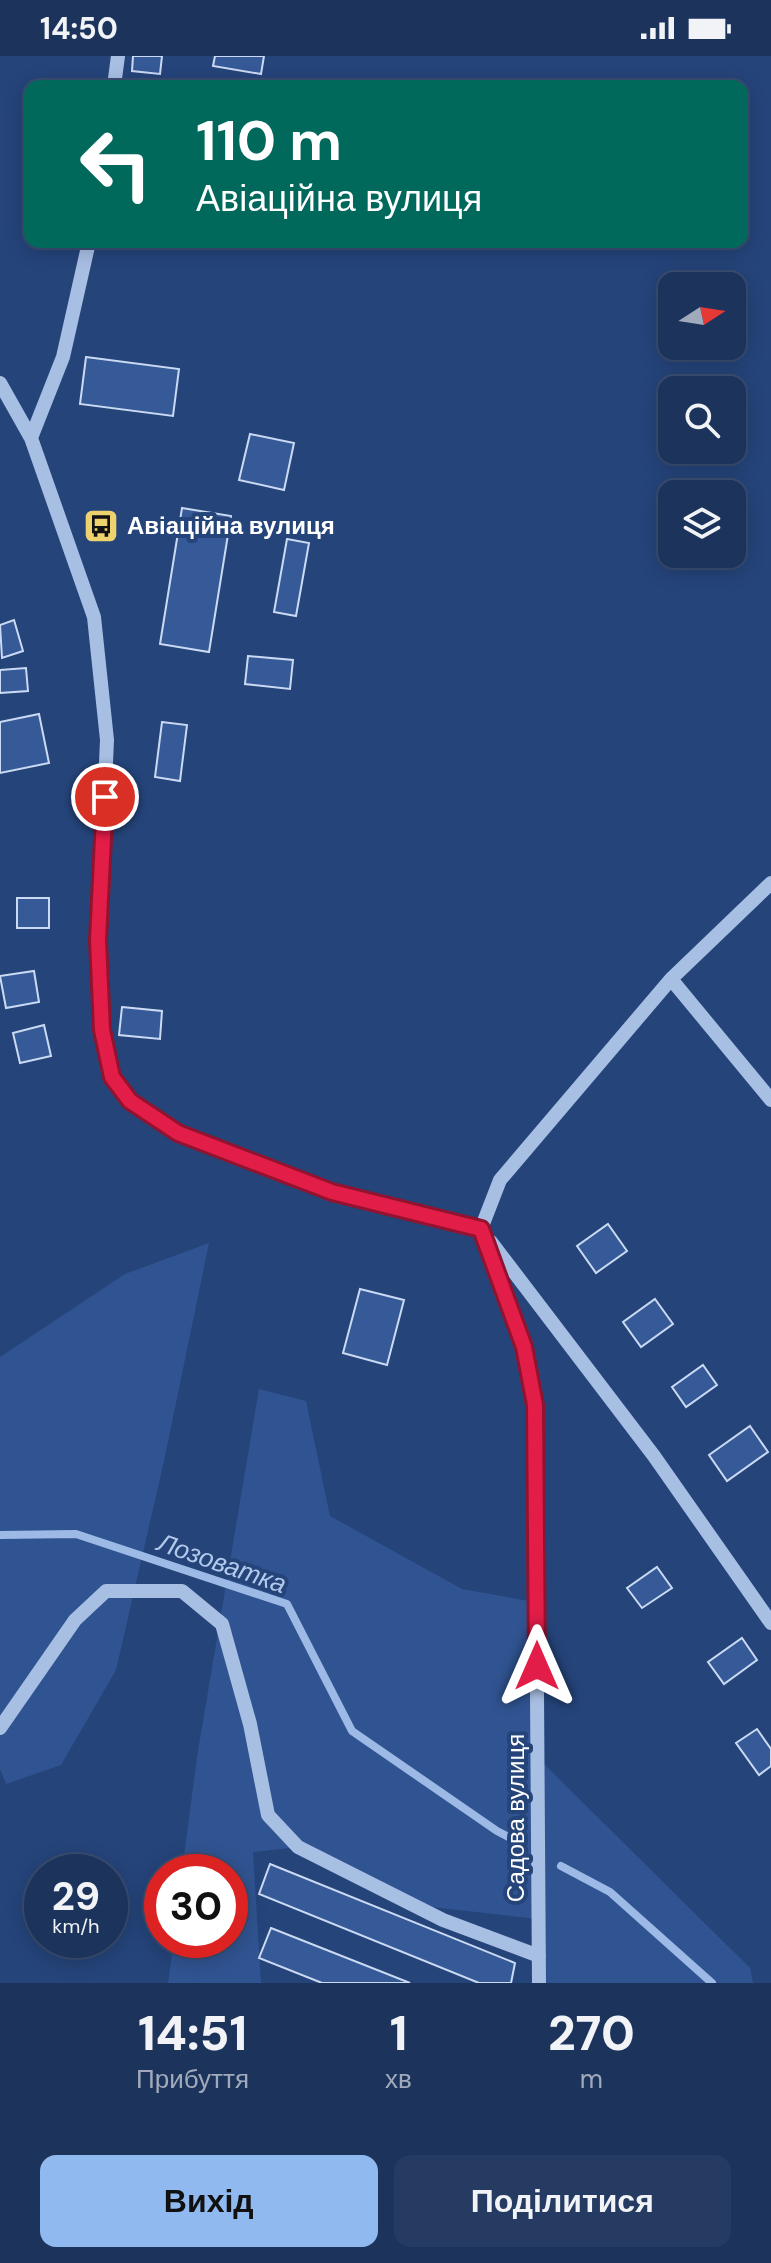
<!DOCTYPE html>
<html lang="uk">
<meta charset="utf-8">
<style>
:root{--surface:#1c335c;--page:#253b62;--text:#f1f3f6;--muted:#a0aabb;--line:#3a4e72;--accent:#90b9f0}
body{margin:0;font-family:"DM Sans",sans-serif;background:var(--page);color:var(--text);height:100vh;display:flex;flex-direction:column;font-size:30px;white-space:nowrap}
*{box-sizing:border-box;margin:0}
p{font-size:26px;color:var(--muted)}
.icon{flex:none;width:44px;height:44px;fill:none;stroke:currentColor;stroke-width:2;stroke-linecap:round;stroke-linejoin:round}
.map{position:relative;height:1927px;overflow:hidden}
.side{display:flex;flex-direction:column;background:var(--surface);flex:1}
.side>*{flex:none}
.guide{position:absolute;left:24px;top:24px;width:724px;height:168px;border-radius:16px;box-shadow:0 4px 20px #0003,0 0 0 2px var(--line);background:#00695c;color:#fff;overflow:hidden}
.needle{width:52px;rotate:78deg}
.fabs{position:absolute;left:658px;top:216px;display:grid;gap:16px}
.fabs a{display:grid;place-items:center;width:88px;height:88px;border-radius:16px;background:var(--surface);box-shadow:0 4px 20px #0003,0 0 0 2px var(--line);font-size:40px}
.speed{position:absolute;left:24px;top:1798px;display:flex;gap:16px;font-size:40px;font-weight:700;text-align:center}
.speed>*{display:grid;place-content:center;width:104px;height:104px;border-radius:50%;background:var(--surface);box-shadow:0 4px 20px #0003,0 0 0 2px var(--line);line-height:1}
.speed small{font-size:20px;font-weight:400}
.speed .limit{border:12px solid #d22;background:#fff;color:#111}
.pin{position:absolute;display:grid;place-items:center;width:68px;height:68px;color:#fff;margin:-34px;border:4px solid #fff;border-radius:50%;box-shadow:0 2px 8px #0007}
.me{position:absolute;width:88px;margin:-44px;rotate:0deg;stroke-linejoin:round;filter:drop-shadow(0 0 6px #0008)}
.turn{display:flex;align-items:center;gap:28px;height:168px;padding:0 40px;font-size:36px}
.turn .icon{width:104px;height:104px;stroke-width:2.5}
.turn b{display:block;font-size:56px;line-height:68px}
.eta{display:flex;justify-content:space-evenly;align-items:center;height:136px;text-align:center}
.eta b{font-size:48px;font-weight:800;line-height:56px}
.cta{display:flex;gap:16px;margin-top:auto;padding:16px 40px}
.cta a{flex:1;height:92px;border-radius:16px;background:var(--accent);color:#111;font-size:32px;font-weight:800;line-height:92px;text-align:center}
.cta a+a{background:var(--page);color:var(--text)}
.status{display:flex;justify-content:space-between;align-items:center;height:56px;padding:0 40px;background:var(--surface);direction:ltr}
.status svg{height:22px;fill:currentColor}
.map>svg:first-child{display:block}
.green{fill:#305491}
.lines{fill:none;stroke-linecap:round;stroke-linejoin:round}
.stream{stroke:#9db9e5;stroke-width:8}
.building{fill:#365997;stroke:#cbdaf3;stroke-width:2}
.minor{stroke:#a8bfe4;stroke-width:14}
.route-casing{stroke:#92132f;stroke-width:20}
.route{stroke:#e11d48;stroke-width:14}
.labels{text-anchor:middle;stroke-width:8;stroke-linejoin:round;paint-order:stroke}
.poi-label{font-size:24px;font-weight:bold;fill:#fff;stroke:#25447a;text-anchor:start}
.street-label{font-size:24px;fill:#fff;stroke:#25447a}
.water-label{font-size:26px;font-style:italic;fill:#b3c9ec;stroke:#25447a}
</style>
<div class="status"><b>14:50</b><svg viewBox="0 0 49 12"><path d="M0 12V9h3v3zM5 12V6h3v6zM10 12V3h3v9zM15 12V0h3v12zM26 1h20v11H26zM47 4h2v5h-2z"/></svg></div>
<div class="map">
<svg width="771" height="1927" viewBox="0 0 771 1927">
<rect width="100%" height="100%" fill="#25447a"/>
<path class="green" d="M209,1187L164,1405L116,1614L61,1709L6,1728L0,1713V1301L125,1218Z
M259,1333L306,1345L330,1460L462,1533L540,1547L543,1707L750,1912L753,1927H541L538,1863L413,1849L298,1791L253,1796L261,1927H168L174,1884H230V1816H182L197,1701Z"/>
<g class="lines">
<path class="stream" d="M0,1479L76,1478L287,1548L352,1675L497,1775L516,1785
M561,1810L610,1836L712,1927"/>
</g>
<path class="building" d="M133,0H162L160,18L132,15Z
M215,0H264L261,18L213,10Z
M86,301L179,313L173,360L80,348Z
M250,378L294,387L284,434L239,424Z
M182,452L231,460L209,596L160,588Z
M287,483L309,487L296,560L274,556Z
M14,564L23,595L2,602L0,569Z
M248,600L293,604L290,633L245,628Z
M26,612L28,635L0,637V614Z
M39,658L49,707L0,717V666Z
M162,666L187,669L180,725L155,721Z
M17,842H49V872H17Z
M34,915L39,946L6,952L0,920Z
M122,951L162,955L160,983L119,979Z
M44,969L51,1000L20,1007L13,977Z
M608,1168L627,1195L596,1217L577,1190Z
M360,1233L404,1244L387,1309L343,1297Z
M655,1243L673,1268L641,1291L623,1266Z
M703,1309L717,1329L686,1351L672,1331Z
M750,1370L768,1396L727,1425L709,1399Z
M657,1511L672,1532L642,1552L627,1532Z
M742,1582L757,1604L724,1628L708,1606Z
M757,1673L771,1693V1710L759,1719L736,1687Z
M270,1808L515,1907L511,1927H479L259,1838Z
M271,1872L410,1927H322L259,1902Z"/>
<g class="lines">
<path class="minor" d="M114,30L118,0
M0,327L31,382L94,561L107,684L98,884L102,974L112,1021L130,1045L178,1077L332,1136L481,1173
M31,382L63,301L89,186
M671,923L771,1044
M481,1173L524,1291L535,1349L539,1927
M481,1173L500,1124L671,923L771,827
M491,1186L654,1400L771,1567
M0,1672L75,1564L106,1535H182L222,1568L250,1668L268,1759L298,1791L443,1864L539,1900"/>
</g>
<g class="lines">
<g class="route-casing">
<path id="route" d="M105,741L98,884L102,974L112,1021L130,1045L178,1077L332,1136L481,1173L524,1291L535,1349L537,1610"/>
</g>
<use href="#route" class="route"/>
</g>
<defs>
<g id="bus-square" transform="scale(1.8)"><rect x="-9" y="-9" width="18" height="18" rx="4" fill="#edd26d" stroke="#25447a"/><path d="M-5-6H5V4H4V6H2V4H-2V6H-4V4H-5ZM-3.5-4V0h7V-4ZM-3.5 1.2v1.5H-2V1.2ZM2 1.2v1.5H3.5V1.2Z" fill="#111"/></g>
</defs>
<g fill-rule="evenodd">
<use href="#bus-square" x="101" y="470"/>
</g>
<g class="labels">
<g class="poi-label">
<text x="127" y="478">Авіаційна вулиця</text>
</g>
<g class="street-label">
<text transform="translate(516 1762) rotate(-90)" y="8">Садова вулиця</text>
</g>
<g class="water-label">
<text transform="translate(222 1507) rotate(19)" y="9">Лозоватка</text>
</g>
</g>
</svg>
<div class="fabs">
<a><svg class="needle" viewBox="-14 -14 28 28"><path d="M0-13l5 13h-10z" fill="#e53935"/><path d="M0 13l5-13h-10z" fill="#a0aabb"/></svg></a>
<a><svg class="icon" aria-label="search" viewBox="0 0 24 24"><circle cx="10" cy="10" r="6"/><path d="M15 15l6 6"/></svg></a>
<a><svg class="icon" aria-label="layers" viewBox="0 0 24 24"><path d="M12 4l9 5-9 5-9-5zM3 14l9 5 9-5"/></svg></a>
</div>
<div class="speed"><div>29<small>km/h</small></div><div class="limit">30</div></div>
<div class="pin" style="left:105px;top:741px;background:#d93025"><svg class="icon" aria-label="arrive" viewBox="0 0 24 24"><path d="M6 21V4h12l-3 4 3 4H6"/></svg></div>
<svg class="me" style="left:537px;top:1610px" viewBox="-20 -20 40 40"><path d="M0-17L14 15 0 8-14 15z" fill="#e11d48" stroke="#fff" stroke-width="4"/></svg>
<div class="guide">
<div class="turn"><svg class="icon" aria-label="left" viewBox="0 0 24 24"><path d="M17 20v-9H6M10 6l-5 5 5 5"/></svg><div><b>110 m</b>Авіаційна вулиця</div></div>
</div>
</div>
<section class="side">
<div class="eta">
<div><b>14:51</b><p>Прибуття</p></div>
<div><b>1</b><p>хв</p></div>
<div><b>270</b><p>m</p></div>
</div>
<div class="cta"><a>Вихід</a><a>Поділитися</a></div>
</section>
